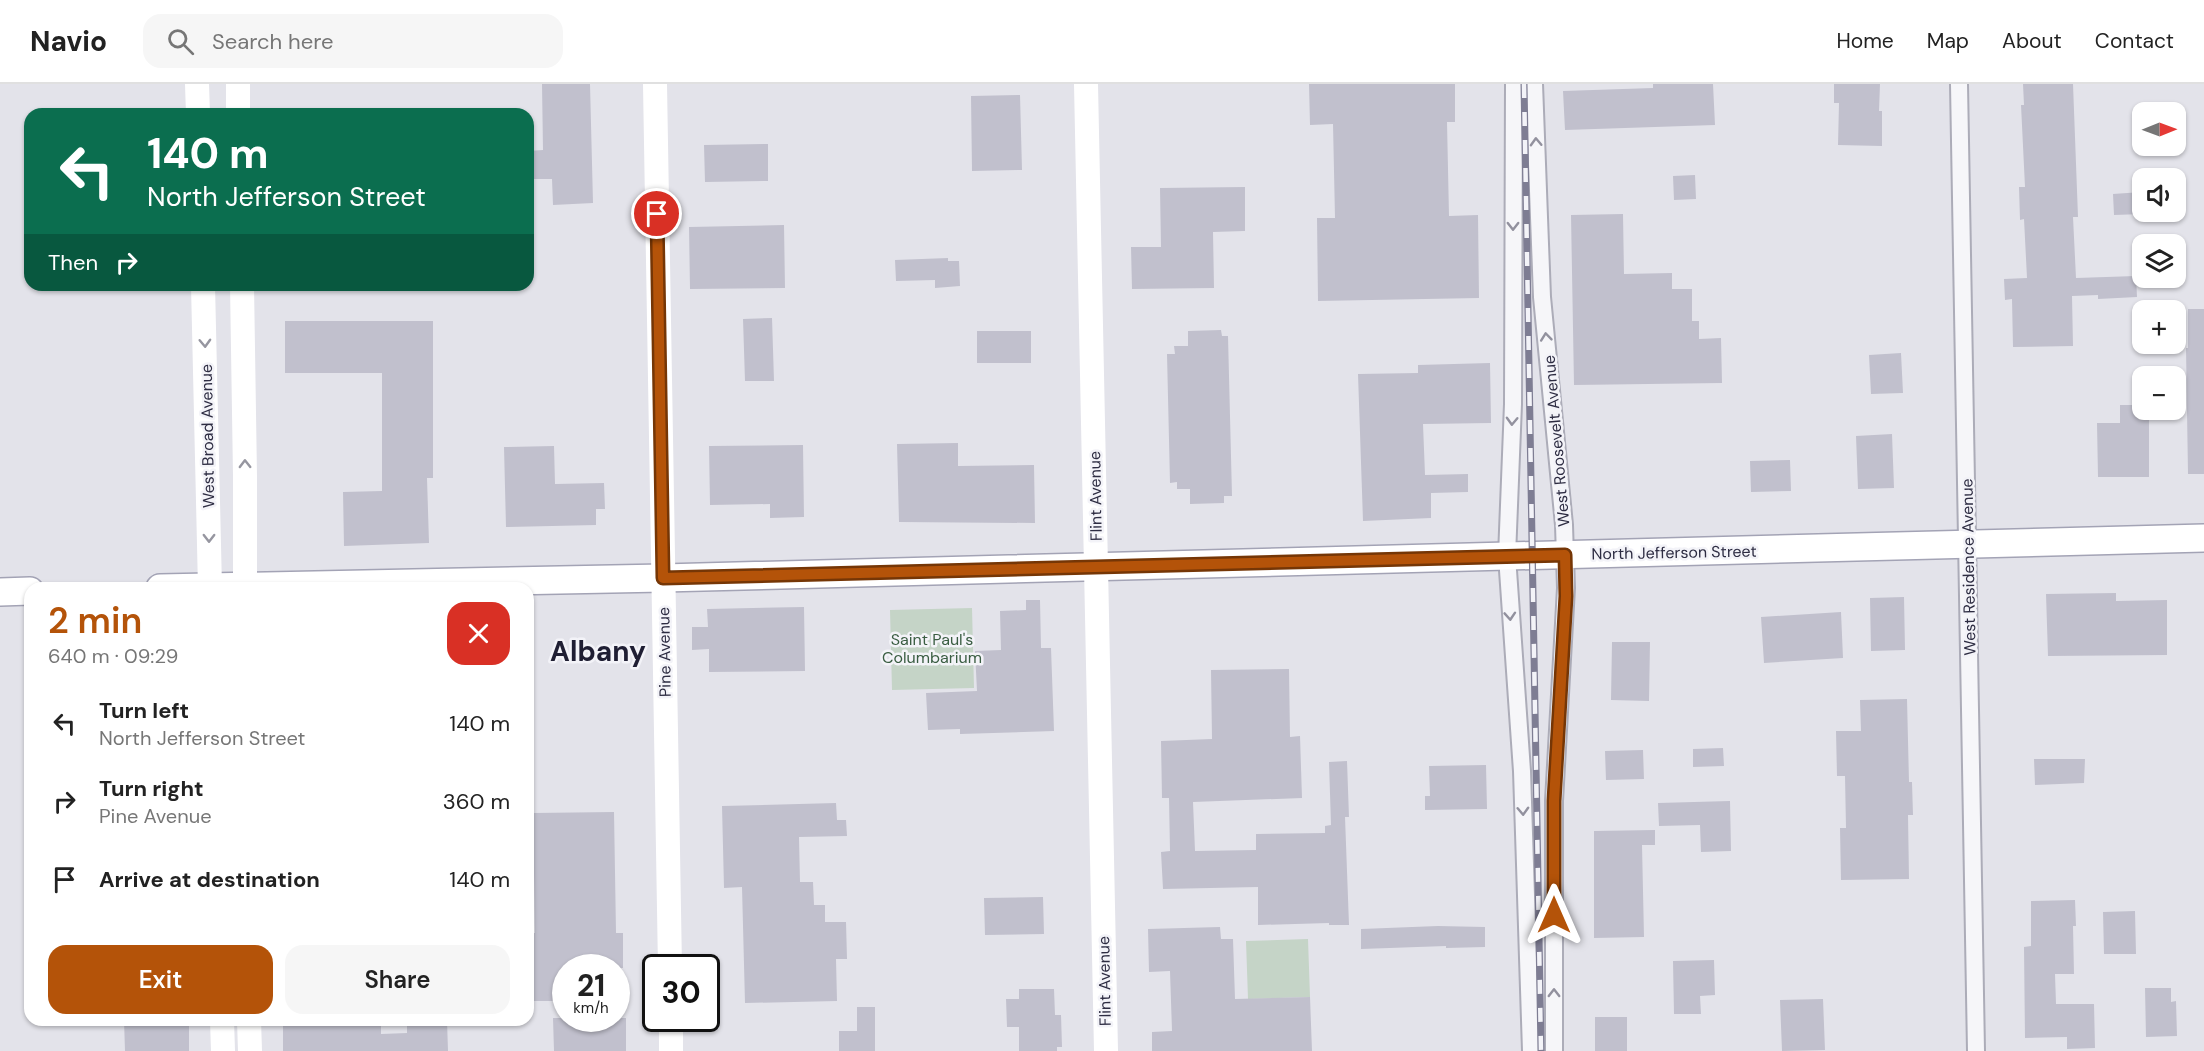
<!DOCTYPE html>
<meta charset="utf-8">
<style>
:root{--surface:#fff;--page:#f6f6f6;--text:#222;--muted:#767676;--line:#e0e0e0;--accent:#b45309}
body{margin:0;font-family:"DM Sans",sans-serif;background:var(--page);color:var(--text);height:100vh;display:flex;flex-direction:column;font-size:22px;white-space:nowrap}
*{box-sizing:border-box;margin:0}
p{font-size:20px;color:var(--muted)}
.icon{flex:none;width:33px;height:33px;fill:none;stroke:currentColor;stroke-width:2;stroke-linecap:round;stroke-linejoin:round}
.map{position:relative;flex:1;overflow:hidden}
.details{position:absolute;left:24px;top:498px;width:510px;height:444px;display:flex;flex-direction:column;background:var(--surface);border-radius:18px;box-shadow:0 2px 4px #0004}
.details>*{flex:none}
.banner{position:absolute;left:24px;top:24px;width:510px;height:183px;border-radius:18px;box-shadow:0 2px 4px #0004;background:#0b6e4f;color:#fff;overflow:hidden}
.needle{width:39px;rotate:89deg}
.tools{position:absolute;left:2132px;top:18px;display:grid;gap:12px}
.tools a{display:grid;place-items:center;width:54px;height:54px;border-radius:12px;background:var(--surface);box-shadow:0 2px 4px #0004;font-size:30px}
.speed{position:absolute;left:552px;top:870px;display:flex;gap:12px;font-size:30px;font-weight:700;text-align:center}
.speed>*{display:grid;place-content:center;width:78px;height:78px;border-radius:50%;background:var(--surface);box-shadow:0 2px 4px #0004;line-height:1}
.speed small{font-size:15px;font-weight:400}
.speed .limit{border:3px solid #111;border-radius:9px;background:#fff;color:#111}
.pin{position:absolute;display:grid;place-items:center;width:51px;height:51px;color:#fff;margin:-26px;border:3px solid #fff;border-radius:50%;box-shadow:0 2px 6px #0007}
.me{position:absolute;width:66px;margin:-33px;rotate:0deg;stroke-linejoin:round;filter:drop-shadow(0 0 4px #0008)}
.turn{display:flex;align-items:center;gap:21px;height:126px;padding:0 24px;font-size:27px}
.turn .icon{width:78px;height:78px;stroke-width:2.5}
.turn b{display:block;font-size:42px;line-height:51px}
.then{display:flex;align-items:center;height:57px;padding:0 24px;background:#0003;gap:12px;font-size:22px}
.round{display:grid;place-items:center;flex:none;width:63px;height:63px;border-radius:18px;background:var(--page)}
.summary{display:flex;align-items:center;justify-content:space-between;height:102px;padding:0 24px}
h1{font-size:36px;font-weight:600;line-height:45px;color:var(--accent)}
.action{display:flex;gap:12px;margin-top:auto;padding:12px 24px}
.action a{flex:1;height:69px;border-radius:18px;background:var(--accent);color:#fff;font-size:24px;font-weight:600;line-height:69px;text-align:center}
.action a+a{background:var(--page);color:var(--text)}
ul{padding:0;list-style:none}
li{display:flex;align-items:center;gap:18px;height:78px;padding:0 24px}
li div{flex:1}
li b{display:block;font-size:22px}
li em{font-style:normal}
header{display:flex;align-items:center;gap:36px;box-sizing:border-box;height:84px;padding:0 30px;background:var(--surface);border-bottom:2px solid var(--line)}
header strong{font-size:28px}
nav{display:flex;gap:33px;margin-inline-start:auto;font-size:21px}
.search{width:420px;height:54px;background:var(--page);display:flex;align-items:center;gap:15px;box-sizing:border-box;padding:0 21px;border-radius:18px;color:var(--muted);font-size:22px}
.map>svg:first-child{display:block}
.green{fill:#c5d4c7}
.building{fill:#c1c0cd}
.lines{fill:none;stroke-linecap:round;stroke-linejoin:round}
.street-casing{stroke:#acacb8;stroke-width:20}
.primary-casing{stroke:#a3a3b5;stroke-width:30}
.street{stroke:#f6f6f9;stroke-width:16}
.secondary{stroke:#fff;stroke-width:24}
.primary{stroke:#fff;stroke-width:27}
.rail-casing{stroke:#7e7d93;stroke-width:7}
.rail{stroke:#f3f3f8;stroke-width:4.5;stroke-dasharray:14;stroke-linecap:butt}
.oneway{stroke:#92919e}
.oneway2{stroke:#9696a0}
.route-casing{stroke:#753606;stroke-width:15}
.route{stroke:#b45309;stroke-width:10}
.labels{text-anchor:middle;stroke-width:5;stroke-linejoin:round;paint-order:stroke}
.street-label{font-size:16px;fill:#2d2c42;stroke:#f3f3f8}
.park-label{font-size:16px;fill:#3a5d42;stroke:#f3f3f8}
.town-label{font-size:28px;font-weight:bold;fill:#1f1e33;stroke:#f3f3f8}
</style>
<header>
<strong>Navio</strong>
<div class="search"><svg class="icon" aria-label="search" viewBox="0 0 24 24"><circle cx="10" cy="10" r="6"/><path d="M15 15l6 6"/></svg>Search here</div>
<nav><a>Home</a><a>Map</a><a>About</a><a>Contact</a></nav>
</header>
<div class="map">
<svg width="2204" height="967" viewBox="0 0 2204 967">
<rect width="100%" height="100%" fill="#e3e3ea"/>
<path class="green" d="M972,524L974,604L892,606L890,526Z
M1308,855L1310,913L1248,915L1246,857Z"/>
<path class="building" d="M542,0H590L593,119L553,121L552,95H528V67L543,66Z
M1309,0H1455V38H1447L1449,132L1478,131L1479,214L1318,217L1317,134H1335L1333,40L1310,41Z
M1653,0H1713L1715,41L1565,46L1563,7L1653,4Z
M1834,0H1880L1879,27H1882V62L1838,61L1839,19H1834Z
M2023,0H2073L2078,133H2073L2076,194L2136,192L2137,213L2098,215V211L2072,212L2073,262L2013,263L2012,215L2005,216L2004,195L2027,194L2024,135L2020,136L2019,103H2025L2021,21H2024Z
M1020,11L1022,86L972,87L971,12Z
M768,60V97L705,98L704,61Z
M1695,91L1696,115L1674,116L1673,92Z
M1245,103V147L1213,148L1214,204L1132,205L1131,163H1161L1160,104Z
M2142,108L2143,130L2114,131L2113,110Z
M1623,130L1624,190L1672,189V205H1692V237H1699V255L1721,254L1722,299L1574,301L1571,131Z
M784,141L785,204L690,205L689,143Z
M948,174V177H959L960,202L935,204V196L896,197L895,176Z
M2188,225H2204V390H2188L2186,264H2188Z
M772,234L774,297H745L743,235Z
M285,237H433V394H427L429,459L344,462L343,408L382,407V289H285Z
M1221,246L1222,252H1228L1232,412H1224V419L1190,420V405H1177V398L1170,399L1167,270H1175L1174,262H1188V247Z
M977,247H1031V279H977Z
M1901,269L1903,309L1871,310L1869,271Z
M1490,279L1491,339L1423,340L1425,391L1468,390V408L1431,409V434L1363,437L1358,290L1418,289V281Z
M2120,321H2142V326H2149V393H2098L2097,339H2120Z
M1892,350L1894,404L1858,405L1856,352Z
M958,359V382L1034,381L1035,439L899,438L897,360Z
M803,361L804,433L770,434V420L710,421L709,362Z
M554,362L555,400L604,399L605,425H596V441L506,443L504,363Z
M1790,376L1791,407L1751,408L1750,377Z
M2116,509V517L2167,516V571L2048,572L2046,510Z
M1904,513L1905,566L1871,567L1870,514Z
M1026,516H1040L1041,564H1051L1054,647L960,650V645L928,646L926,609L977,607L975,567L1001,566L1000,527L1026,526Z
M804,523L805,587L709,588V565L692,566V543H708L707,525Z
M1841,528L1843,574L1764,579L1761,533Z
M1612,558H1650L1649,617L1611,616Z
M1289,585L1290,653L1300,652L1302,714L1193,718L1195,767L1256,766V750L1325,749V742L1331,741L1329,678L1347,677L1349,733H1345L1349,841H1329V839L1258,841V803L1163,805L1161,768L1170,767L1169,714H1162L1161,657L1212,655L1211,586Z
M1907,615L1909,698H1912L1913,731H1908L1909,795L1841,796L1840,744H1846L1845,692H1837L1836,647H1861L1860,616Z
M1723,664L1724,682L1693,683V665Z
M1643,666L1644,695L1606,696L1605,667Z
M2034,675H2085L2084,699L2035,701Z
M1486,681L1487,725L1425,726V712H1430L1429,682Z
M1730,717L1731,767L1701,768L1700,741L1659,742L1658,719Z
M836,719L837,736H846L847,752L799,753L800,798H813L814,821H825V838H846L847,875H836L837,917L745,919L742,803L724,804L722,722Z
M614,728L616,849H623V884H566V917H533L532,892H528V849H535L533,729Z
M1655,746V761H1642L1644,853L1594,854V747Z
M1043,813L1044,850L985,851L984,814Z
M2075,816L2076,842H2073L2074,890H2055L2056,920H2094L2095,964L2067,965V953L2025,954L2024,863L2031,862V817Z
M2135,827L2136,870H2104L2103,828Z
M1438,842L1485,843V863L1446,864V862L1361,865V845Z
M1220,843L1221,855H1233L1235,915L1310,913L1312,967H1152V948L1172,947L1170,887L1149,888L1148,845Z
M1714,876L1715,911L1700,912L1701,930H1674L1673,877Z
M2145,904H2171V918L2176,917L2177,952L2146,953Z
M1019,905H1054L1055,931H1061L1062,963H1057V967H1019V943H1007L1006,915H1019Z
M1823,915L1825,966L1782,967L1780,916Z
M857,923H875V967H839V947H857Z
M1595,933H1627V967H1595Z
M553,934H626V967H554Z
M124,936H189V967H125Z
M283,936H381V950L407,949V936H447L448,967H283Z"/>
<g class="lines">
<g class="street-casing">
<path id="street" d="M1514,0L1513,320L1507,472L1522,687L1531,967
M1534,0L1542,213L1564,441L1566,504L1554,717V967
M1959,0L1976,967"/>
</g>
<g class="primary-casing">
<path id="primary" d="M160,504L663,494L2204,454
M0,508L30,507"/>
</g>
<use href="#street" class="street"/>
<path class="secondary" d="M197,0L198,30
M238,0V30
M655,0L670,884
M1086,0L1106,967
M203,201L210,504
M242,201L245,392V504
M671,934V967
M222,936L223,967
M249,936L250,967"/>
<use href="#primary" class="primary"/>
<g class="rail-casing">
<path id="rail" d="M1524,0L1541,967"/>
</g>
<use href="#rail" class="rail"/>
</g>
<defs><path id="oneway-chevron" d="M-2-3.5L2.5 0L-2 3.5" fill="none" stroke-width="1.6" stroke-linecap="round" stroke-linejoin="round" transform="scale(1.5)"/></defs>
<g class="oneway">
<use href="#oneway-chevron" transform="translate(1536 58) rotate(-92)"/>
<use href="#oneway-chevron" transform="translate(1513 142) rotate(90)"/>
<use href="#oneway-chevron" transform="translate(1546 253) rotate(-96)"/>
<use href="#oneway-chevron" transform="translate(1512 337) rotate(92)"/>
<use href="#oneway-chevron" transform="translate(1510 532) rotate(86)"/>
<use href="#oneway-chevron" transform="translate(1523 727) rotate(88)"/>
<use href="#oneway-chevron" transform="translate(1554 909) rotate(-90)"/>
</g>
<g class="oneway2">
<use href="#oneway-chevron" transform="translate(205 259) rotate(88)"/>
<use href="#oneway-chevron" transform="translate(245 380) rotate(-91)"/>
<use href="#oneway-chevron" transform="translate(209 454) rotate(90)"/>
</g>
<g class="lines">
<g class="route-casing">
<path id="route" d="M657,130L663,494L1565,471L1566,512L1554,717V831"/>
</g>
<use href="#route" class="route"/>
</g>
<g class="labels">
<g class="street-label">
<text transform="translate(207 352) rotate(-91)" y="6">West Broad Avenue</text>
<text transform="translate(1556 357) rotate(-95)" y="6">West Roosevelt Avenue</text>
<text transform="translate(1095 412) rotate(-91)" y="6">Flint Avenue</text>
<text transform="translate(1674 468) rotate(-1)" y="6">North Jefferson Street</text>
<text transform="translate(1968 483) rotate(-91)" y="6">West Residence Avenue</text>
<text transform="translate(664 568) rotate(-91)" y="6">Pine Avenue</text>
<text transform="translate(1104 897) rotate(-91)" y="6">Flint Avenue</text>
</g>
<g class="park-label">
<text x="932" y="561">Saint Paul's<tspan x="932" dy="18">Columbarium</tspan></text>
</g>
<g class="town-label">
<text x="598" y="577">Albany</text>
</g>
</g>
</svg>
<div class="tools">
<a><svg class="needle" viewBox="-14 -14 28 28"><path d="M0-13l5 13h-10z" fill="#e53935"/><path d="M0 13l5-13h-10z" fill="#767676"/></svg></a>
<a><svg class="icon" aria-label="sound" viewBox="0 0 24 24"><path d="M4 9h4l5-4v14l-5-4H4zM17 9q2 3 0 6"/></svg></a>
<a><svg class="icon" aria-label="layers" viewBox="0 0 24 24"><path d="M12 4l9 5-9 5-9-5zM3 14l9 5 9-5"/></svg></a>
<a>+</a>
<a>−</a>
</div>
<div class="speed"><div>21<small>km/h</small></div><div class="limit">30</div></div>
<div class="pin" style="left:657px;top:130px;background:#d93025"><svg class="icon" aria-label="arrive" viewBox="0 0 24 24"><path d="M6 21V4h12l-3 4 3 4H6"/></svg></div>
<svg class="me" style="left:1554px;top:831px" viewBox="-20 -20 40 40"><path d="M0-17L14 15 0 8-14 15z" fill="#b45309" stroke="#fff" stroke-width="4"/></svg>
<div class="banner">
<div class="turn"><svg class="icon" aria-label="left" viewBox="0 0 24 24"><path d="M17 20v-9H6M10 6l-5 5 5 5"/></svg><div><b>140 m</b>North Jefferson Street</div></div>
<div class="then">Then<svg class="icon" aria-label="right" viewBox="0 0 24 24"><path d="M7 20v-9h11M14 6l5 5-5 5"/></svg></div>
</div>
<section class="details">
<div class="summary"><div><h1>2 min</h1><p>640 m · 09:29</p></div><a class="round" style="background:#d93025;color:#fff"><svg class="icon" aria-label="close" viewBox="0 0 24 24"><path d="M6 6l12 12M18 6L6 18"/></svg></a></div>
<ul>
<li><svg class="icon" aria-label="left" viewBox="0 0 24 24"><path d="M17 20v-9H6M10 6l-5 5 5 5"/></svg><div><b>Turn left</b><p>North Jefferson Street</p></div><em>140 m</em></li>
<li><svg class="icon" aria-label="right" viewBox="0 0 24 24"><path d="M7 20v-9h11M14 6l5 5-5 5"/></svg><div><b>Turn right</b><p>Pine Avenue</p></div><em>360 m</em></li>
<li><svg class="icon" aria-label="arrive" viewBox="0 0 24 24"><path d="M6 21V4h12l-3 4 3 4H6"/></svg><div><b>Arrive at destination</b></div><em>140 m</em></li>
</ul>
<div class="action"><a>Exit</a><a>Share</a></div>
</section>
</div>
